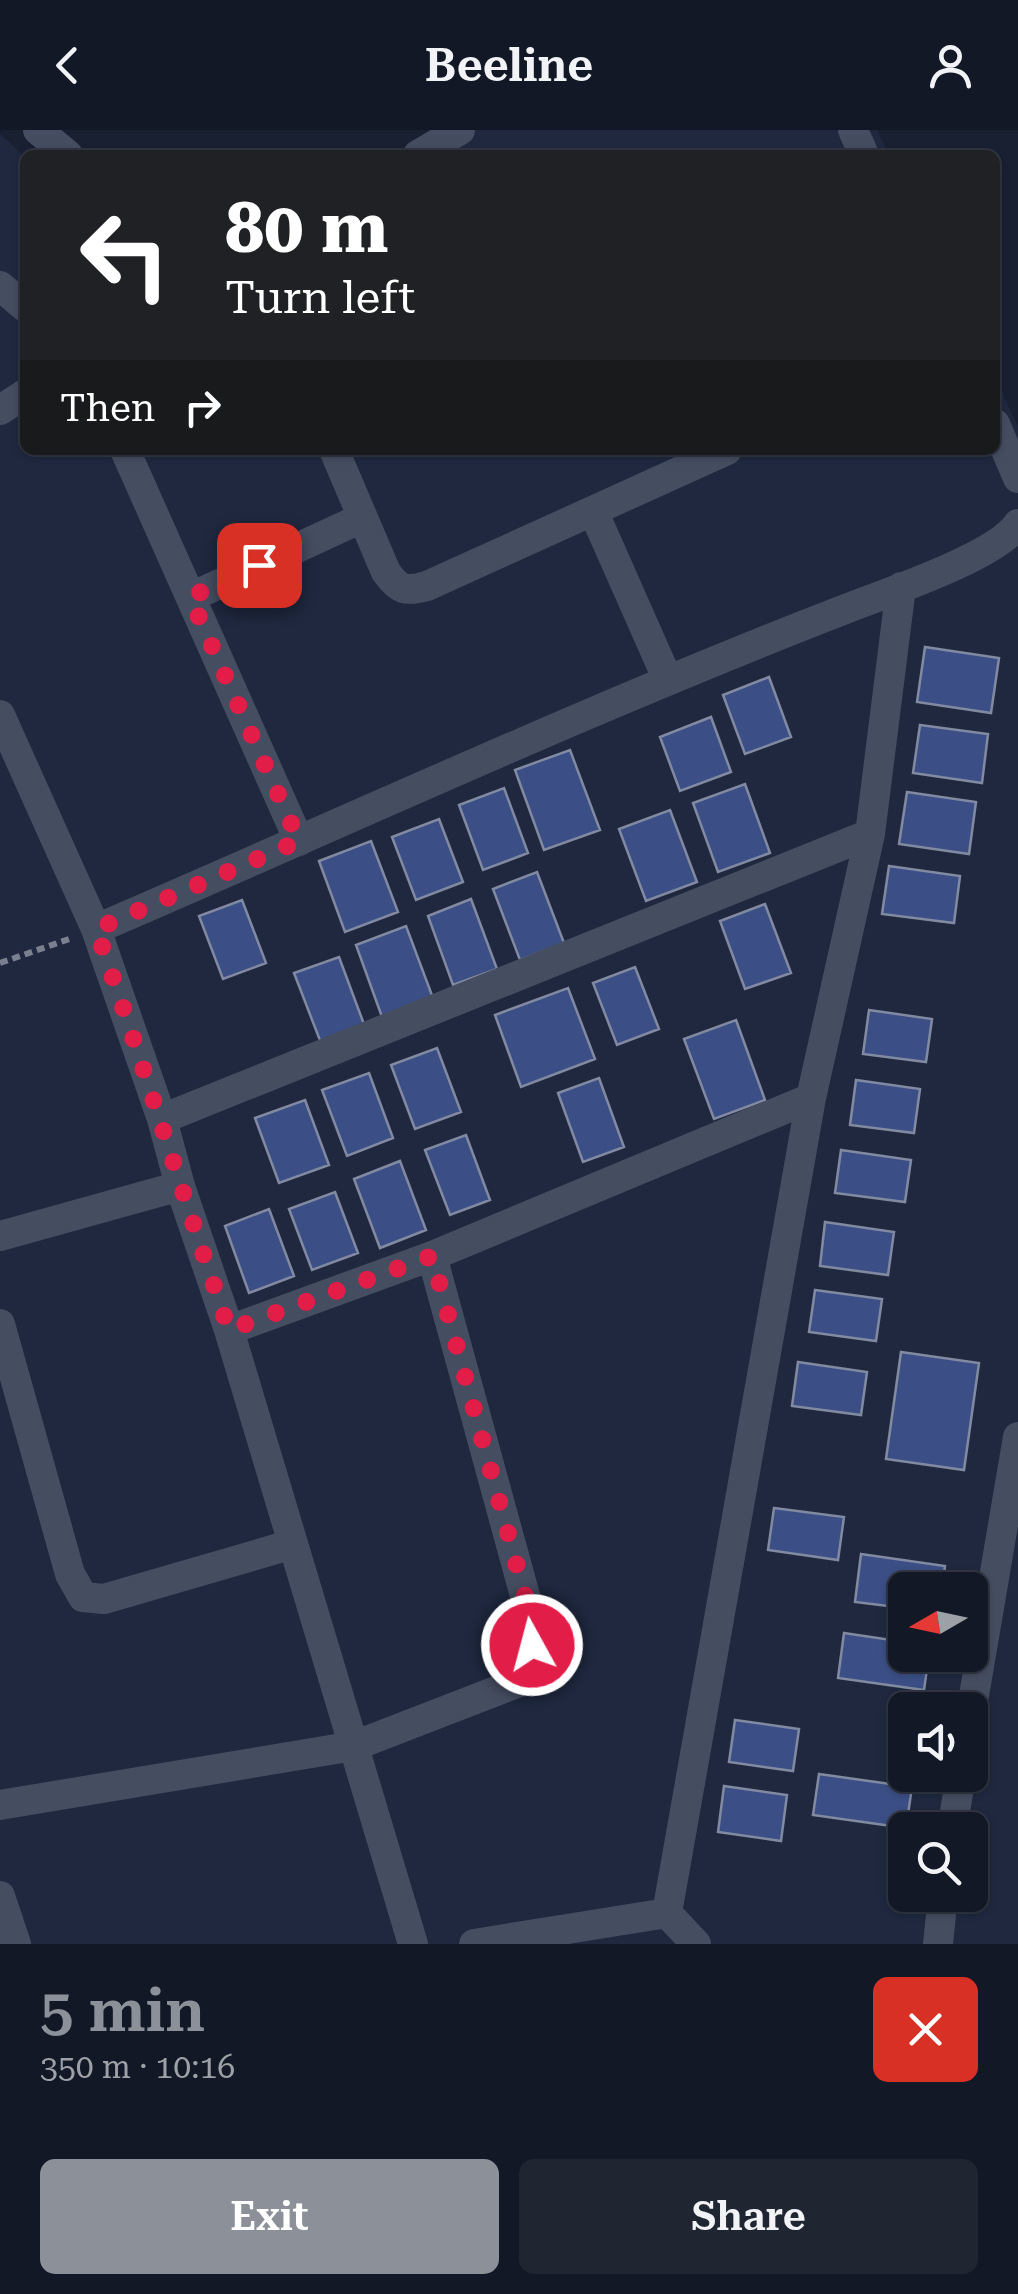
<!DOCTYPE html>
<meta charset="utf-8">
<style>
:root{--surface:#131826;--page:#202532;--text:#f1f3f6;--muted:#9da0a7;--line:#323743;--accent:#8c9099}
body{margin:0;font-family:"Roboto Serif",serif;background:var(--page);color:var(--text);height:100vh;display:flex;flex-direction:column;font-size:38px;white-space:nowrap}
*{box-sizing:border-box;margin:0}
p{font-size:32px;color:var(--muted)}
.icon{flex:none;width:55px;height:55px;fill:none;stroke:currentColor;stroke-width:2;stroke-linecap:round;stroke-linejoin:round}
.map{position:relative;height:1814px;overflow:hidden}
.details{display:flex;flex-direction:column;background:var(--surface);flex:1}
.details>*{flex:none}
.hud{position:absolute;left:20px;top:20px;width:980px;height:305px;border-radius:15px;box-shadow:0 2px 8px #0004,0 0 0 2px var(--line);background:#202124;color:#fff;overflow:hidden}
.needle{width:65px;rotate:261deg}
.tools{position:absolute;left:888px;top:1442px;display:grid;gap:20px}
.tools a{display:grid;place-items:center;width:100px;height:100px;border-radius:15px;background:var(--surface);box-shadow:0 2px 8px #0004,0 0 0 2px var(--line);font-size:50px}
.pin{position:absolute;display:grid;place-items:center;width:85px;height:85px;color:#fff;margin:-42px;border-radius:20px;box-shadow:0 5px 15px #0006}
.me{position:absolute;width:110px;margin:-55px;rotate:353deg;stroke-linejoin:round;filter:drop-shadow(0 0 8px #0008)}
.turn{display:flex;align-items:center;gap:35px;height:210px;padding:0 40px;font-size:45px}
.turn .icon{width:130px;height:130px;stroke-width:2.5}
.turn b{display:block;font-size:70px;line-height:85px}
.then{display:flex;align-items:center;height:95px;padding:0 40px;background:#0003;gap:20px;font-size:38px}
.round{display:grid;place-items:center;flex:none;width:105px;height:105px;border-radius:15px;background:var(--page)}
.overview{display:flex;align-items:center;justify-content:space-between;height:170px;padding:0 40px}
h1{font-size:60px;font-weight:600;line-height:75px;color:var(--accent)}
.button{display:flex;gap:20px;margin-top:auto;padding:20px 40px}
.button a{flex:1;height:115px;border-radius:15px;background:var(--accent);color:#fff;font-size:40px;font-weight:600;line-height:115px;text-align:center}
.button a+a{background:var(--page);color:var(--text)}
header{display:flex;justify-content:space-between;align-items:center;height:130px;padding:0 40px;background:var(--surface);font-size:45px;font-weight:600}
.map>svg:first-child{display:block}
.built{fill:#1f283f;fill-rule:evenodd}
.building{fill:#3b4f86;stroke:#818aa1;stroke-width:2.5}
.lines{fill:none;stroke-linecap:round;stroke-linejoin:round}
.path{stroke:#7a808f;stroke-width:6;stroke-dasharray:8 5;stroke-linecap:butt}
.minor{stroke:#454d61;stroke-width:30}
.route{stroke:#e11d48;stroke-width:18;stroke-dasharray:0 32.4}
</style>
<header><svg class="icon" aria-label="back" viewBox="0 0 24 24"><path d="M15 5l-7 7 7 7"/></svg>Beeline<svg class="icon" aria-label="person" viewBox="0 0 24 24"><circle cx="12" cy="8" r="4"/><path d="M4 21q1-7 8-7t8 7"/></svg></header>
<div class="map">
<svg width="1018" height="1814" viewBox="0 0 1018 1814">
<rect width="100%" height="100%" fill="#192032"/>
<path class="built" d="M463,0H877L889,25H420Z
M0,4L25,27V320H995V248L1018,296V1814H0ZM905,1460H970V1525H905ZM905,1580H970V1645H905ZM905,1700H970V1765H905Z"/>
<path class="building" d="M925,517L999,528L991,583L917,572Z
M769,547L791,607L745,624L723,565Z
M711,587L731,642L680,661L660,607Z
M920,595L988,604L982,653L913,643Z
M570,620L600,700L544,720L515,640Z
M745,654L770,723L718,742L693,673Z
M504,658L528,723L483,740L459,675Z
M907,662L976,672L969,724L899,714Z
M670,680L697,752L646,771L619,699Z
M439,689L463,752L416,770L392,707Z
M371,711L398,782L345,802L319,731Z
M889,736L960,746L954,793L882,784Z
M537,742L564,813L520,830L493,759Z
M471,769L497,839L453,855L428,786Z
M242,770L266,833L223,849L199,786Z
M765,774L791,843L745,859L720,791Z
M406,796L433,868L382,887L356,815Z
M339,827L365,897L321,913L294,843Z
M635,837L659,899L617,915L593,853Z
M568,858L595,929L521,957L495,885Z
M869,880L932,889L926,932L863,924Z
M736,890L765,970L714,989L684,909Z
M437,918L461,982L415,999L391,935Z
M369,943L393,1008L347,1026L322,960Z
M599,948L624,1017L583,1032L558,963Z
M856,950L920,959L914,1003L850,995Z
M305,970L329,1035L279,1053L255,988Z
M466,1005L490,1070L450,1085L425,1020Z
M841,1020L911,1030L905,1072L835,1063Z
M400,1031L426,1100L380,1118L354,1049Z
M335,1062L358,1123L312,1140L289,1079Z
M269,1079L294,1146L249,1163L225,1096Z
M825,1092L894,1102L888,1145L820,1136Z
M815,1160L882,1169L876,1211L809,1202Z
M901,1222L979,1233L964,1340L886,1329Z
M798,1232L867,1242L861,1285L792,1276Z
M774,1378L844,1387L838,1430L768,1420Z
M861,1424L945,1436L942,1460H905V1478L855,1472Z
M844,1503L905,1512V1525H929L924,1560L838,1548Z
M735,1590L799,1599L793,1641L729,1632Z
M819,1644L912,1657L906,1698L813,1685Z
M724,1656L787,1665L781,1711L718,1702Z"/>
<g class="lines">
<path class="path" d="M0,833L72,808"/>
<path class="minor" d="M38,0L68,25
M853,0L864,25
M418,25L460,0
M0,156L25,177
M0,280L25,264
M995,294L1018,348
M125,320L299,711
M334,320L386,442C399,460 405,462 427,456L727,320
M594,383L667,548
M191,467L362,388
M0,585L96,799L162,989L180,1056L229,1200L413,1814
M96,799C345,692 590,578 843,480C883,464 996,427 1018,394
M162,989L870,704
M0,1106L180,1056
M0,1194L70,1444L83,1467L104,1469L293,1414
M229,1200L432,1126L811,968
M970,1589L1018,1307
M0,1675L354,1616L522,1551L532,1515L530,1484L432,1126
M952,1700L961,1645
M0,1766L16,1814
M667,1783L811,968L870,704L901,457
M474,1814L667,1783L696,1814
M938,1814L943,1765"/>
</g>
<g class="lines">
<path class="route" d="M259,435L190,467L299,711L96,799C143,932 183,1067 229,1200L432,1126L530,1484L532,1515"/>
</g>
</svg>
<div class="tools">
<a><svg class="needle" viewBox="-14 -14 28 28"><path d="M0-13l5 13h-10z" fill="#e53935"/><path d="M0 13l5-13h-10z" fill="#9da0a7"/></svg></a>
<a><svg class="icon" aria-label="sound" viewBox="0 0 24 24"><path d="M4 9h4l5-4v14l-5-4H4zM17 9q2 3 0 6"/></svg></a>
<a><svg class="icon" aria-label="search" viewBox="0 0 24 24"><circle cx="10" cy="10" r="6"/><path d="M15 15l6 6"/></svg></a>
</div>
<div class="pin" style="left:259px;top:435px;background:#d93025"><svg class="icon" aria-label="arrive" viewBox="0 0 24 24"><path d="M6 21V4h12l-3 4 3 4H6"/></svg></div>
<svg class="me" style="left:532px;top:1515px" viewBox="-20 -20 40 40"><circle r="17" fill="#e11d48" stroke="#fff" stroke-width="3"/><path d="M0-11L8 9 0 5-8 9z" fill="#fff"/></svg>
<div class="hud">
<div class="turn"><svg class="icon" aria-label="left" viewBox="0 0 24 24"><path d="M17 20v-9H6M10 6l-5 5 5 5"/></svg><div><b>80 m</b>Turn left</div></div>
<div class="then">Then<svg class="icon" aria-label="right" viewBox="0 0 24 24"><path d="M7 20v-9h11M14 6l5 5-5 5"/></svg></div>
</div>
</div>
<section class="details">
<div class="overview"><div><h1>5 min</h1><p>350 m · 10:16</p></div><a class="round" style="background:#d93025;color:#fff"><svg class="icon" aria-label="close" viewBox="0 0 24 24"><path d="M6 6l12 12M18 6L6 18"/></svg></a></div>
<div class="button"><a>Exit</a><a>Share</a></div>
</section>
